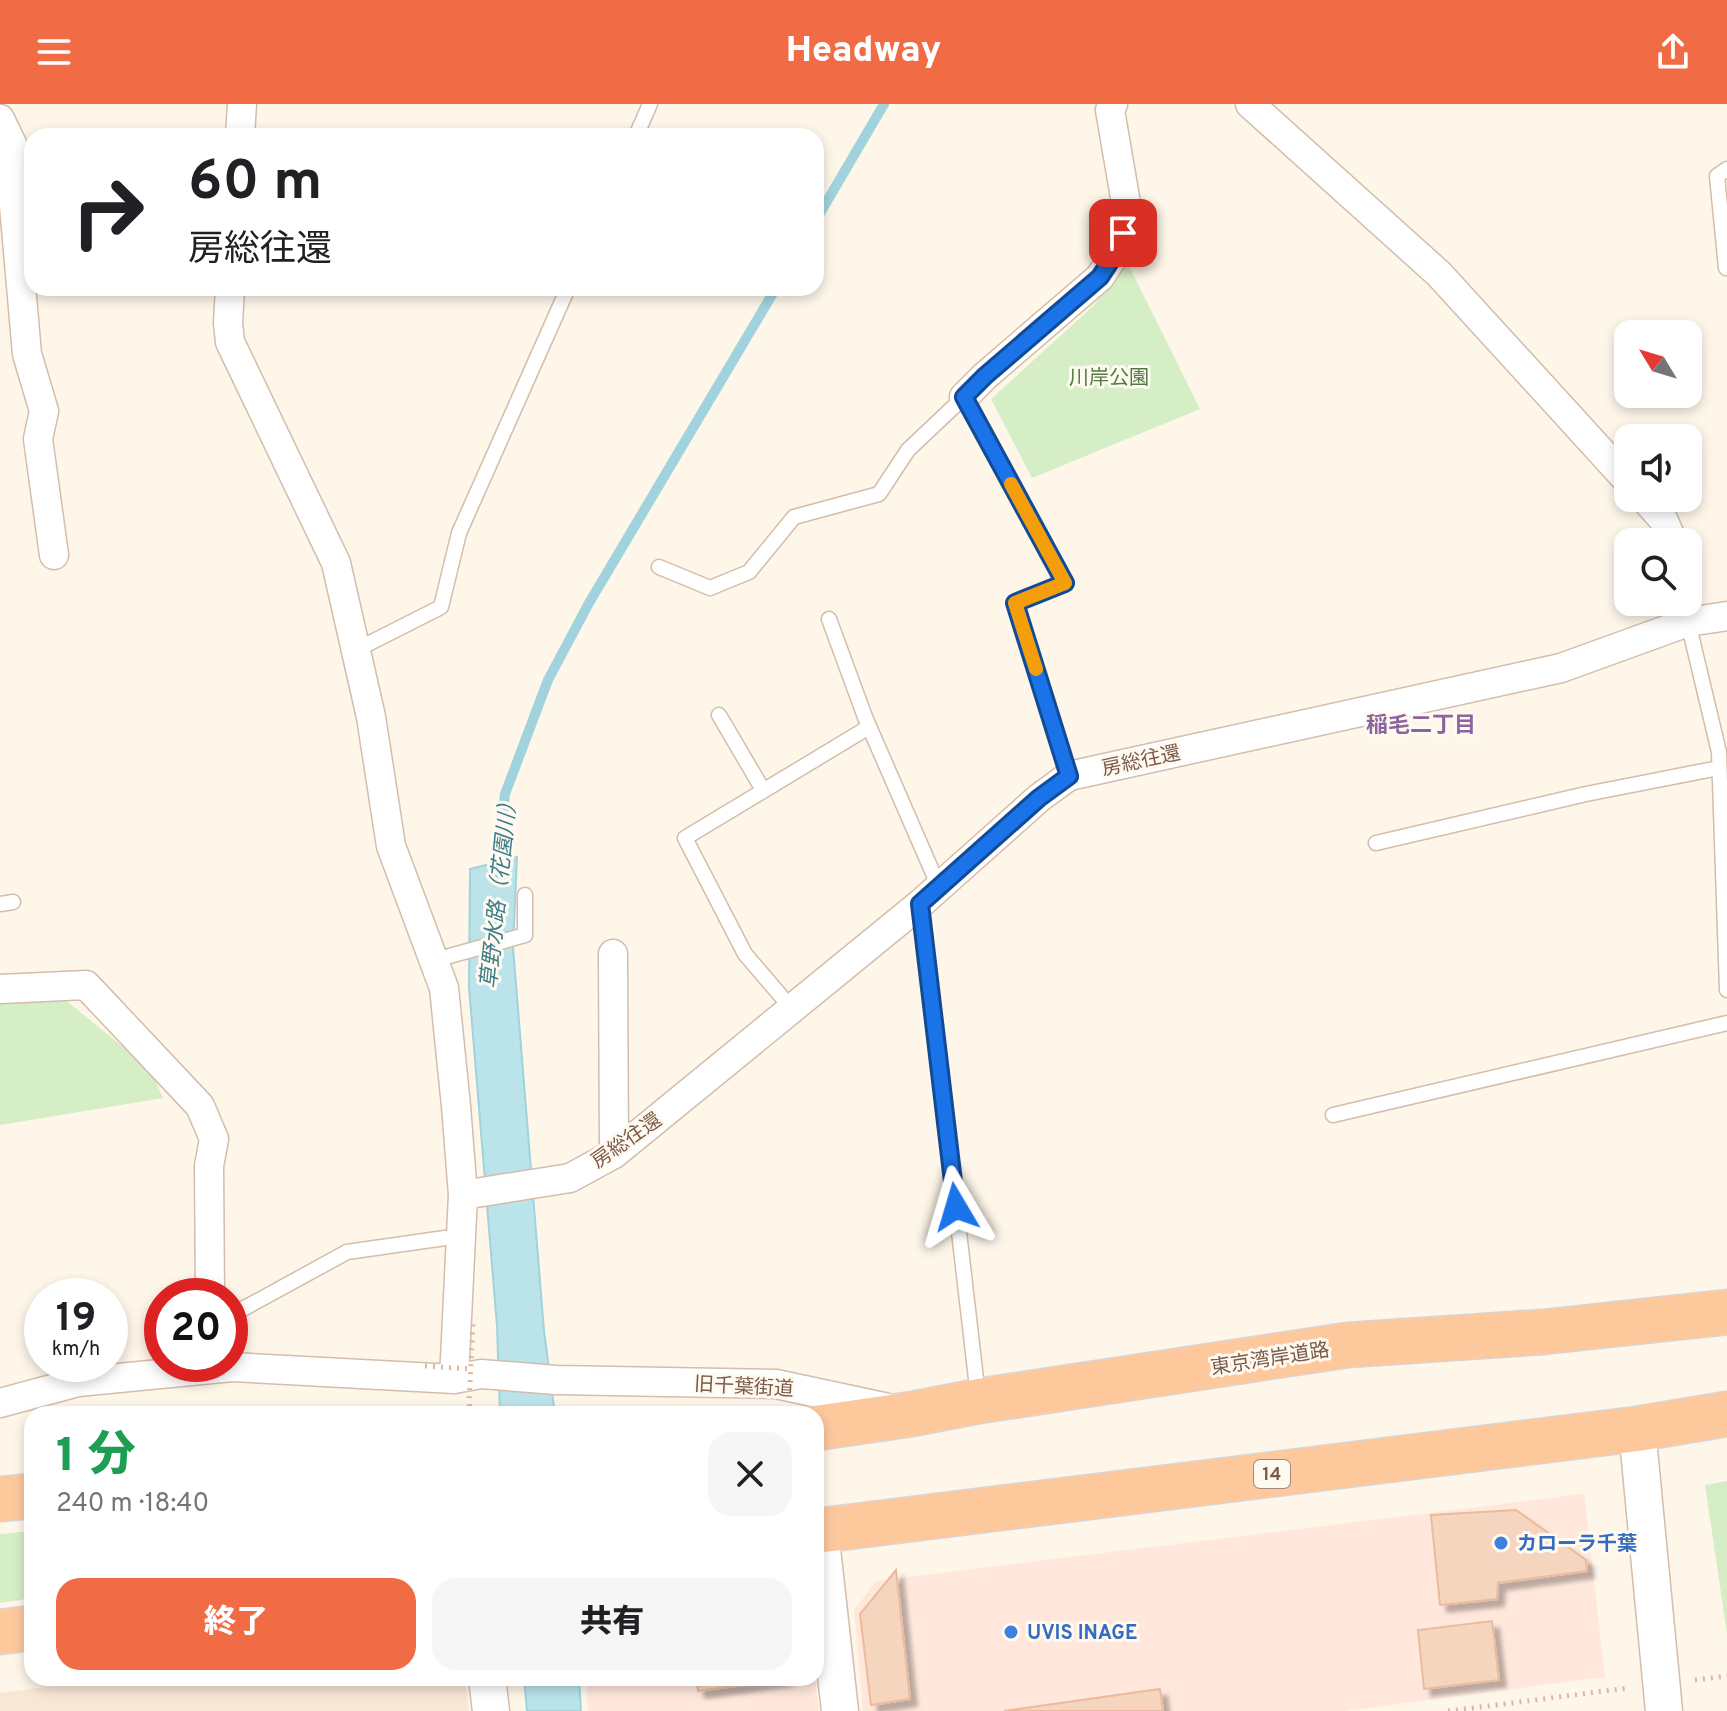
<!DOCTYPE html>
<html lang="ja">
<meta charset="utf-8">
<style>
:root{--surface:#fff;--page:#f6f6f6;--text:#202124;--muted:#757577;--accent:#f16c45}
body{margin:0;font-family:Overpass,"Noto Sans JP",sans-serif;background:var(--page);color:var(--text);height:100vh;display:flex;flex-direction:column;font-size:30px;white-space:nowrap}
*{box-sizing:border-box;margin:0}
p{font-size:26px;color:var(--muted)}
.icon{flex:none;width:44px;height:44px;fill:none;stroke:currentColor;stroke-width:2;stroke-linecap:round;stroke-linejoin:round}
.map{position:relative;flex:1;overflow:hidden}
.details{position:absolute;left:24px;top:1302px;width:800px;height:280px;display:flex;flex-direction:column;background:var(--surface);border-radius:24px;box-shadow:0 4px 12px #0003}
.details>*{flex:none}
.top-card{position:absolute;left:24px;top:24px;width:800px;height:168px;border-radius:24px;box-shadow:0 4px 12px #0003;background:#fff;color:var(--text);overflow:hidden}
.needle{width:52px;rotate:308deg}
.fabs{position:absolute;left:1614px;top:216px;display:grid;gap:16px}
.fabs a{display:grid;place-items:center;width:88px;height:88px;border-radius:16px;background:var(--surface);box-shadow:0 4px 12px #0003;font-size:40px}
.speed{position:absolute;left:24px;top:1174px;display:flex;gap:16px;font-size:40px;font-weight:700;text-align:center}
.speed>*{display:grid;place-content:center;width:104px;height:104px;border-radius:50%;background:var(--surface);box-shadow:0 4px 12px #0003;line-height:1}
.speed small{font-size:20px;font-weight:400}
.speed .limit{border:12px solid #d22;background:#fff;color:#111}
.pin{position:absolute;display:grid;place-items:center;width:68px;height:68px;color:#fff;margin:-34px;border-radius:16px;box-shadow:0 4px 12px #0006}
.me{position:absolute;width:88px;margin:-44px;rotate:353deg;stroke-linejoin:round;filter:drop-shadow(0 0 6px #0008)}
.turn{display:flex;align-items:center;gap:28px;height:168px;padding:0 32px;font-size:36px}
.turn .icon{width:104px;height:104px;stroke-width:2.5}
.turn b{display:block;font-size:56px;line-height:68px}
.round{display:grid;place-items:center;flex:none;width:84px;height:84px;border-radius:24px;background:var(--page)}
.summary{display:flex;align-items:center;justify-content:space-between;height:136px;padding:0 32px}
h1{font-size:48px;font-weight:800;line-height:60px;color:#1e9e55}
.action{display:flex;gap:16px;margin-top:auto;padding:16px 32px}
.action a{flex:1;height:92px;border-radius:24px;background:var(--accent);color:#fff;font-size:32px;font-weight:800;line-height:92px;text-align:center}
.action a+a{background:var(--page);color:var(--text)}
header{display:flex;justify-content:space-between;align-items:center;height:104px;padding:0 32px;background:var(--accent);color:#fff;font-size:36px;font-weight:800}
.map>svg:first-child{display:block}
.residential{fill:#f7e8d6}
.commercial{fill:#ffe7dc}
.green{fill:#d6eec5}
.water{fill:#bbe3ea;stroke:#a0d3dd;stroke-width:2}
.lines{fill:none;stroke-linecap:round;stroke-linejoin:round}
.stream{stroke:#a0d3dd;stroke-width:10}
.building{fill:#f6d5be;stroke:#eabb9d;stroke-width:2;filter:url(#shadow)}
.service-casing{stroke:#d3bdad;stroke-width:17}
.minor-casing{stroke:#d3bdad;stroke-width:31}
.tertiary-casing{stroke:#d3bdad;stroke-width:39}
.trunk-casing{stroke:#ddd4d0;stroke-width:47}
.path{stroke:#dcb8a0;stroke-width:5;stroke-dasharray:2 6;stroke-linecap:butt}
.service{stroke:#fff;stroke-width:14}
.minor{stroke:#fff;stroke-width:28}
.tertiary{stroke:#fff;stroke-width:36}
.trunk{stroke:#fec89d;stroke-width:44}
.path-bridge{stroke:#dcb8a0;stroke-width:5;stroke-dasharray:2 6;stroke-linecap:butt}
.route-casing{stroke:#114b97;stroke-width:20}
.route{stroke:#1a73e8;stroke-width:14}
.slow{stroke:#f59e0b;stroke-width:14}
.shop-dot{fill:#3f7fe0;stroke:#fffaf1;stroke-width:3}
.labels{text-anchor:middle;stroke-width:6;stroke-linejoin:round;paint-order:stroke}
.shield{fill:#fffaf1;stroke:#a38b7b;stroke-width:2}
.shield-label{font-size:18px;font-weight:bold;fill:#7c5b49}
.park-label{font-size:20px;fill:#507c3d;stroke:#fffaf1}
.street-label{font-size:20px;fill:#7c5b49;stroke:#fffaf1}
.shop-label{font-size:20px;font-weight:bold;fill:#366cbe;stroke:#fffaf1;text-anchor:start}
.neighbourhood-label{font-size:22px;font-weight:bold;fill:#8c659f;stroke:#fffaf1}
.water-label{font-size:22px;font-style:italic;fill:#3e7c8a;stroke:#fffaf1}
</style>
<header><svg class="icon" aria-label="menu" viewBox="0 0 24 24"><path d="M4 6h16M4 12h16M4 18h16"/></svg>Headway<svg class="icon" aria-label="share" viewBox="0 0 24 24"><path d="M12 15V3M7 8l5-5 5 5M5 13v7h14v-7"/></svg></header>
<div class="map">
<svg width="1727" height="1607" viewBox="0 0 1727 1607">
<defs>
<filter id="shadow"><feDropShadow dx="7" dy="7" stdDeviation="2" flood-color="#0004"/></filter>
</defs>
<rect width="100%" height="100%" fill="#fef6e9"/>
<path class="residential" d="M113,1574H465L469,1607H0V1589Z"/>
<path class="commercial" d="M1584,1390L1605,1573L1345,1607H863L854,1506L876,1477Z
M586,1574H815L819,1607H588Z"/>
<path class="green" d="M1128,160L1200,305L1032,374L991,295L1093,202Z
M63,894L150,965L163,994L0,1021V897Z
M1727,1377V1530L1705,1381Z
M32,1427V1494L0,1499V1430Z"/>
<path class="water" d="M517,753L513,843L544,1227L555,1310H500L497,1222L469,883L470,765Z
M524,1574H579L581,1607H527Z"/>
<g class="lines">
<path class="stream" d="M816,116L884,0
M497,768L505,690L548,576L589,499L776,184"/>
</g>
<path class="building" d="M1516,1406L1586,1456L1587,1467L1498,1479L1497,1495L1440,1501L1431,1411Z
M896,1466L910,1595L871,1601L860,1510Z
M1492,1517L1499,1576L1424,1585L1418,1526Z
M696,1574H785V1575L698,1587Z
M1160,1585L1163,1607H1004Z"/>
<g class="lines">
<g class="service-casing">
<path id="service" d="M636,32L650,0
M1726,164L1717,72L1727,65
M659,463L710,484L749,468L794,413L879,390L908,346L964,293L1065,479L1015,499L1069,672
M829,515L865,613L939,783
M1688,518L1719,648L1727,886
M356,546L441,503L459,429L568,184
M719,611L763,686
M1376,739L1586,690L1719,664
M0,800L13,798
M921,800L978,1292
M435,856L525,831V791
M792,905L745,850L685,734L869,623
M1333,1011L1727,919
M230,1212L347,1148L445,1134"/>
</g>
<g class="minor-casing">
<path id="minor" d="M1250,0L1439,170L1628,377
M0,15L14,44L13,90L27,250L44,307L38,335L54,451
M240,32L242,0
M230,184L228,219L230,238L336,459L371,613L391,742L444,884L456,1002L463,1091L454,1275
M964,293L985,272L1100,173L1117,147L1128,111L1110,6L1113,0
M1644,394L1663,415L1673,438
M613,850L614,1050
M0,885L86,881L200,1002L214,1035L209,1062L210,1192
M463,1091L570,1074L614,1050L920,800L1039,694L1069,672L1561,564L1688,518L1727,512
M0,1299L78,1278L232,1263L454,1275L481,1270L556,1276L776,1280L888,1304"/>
</g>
<g class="tertiary-casing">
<path id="tertiary" d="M1637,1325L1664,1607
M820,1427L840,1607
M487,1574L491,1607"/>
</g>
<g class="trunk-casing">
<path id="trunk" d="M816,1324L912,1310L979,1297L1348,1241L1543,1228L1727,1208
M0,1395L32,1392
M816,1427L1637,1325L1727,1310
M0,1528L32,1524"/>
</g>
<path class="path" d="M1695,1576L1727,1572
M1448,1607L1629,1584"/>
<use href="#service" class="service"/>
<use href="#minor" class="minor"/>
<use href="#tertiary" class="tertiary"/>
<use href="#trunk" class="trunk"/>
<path class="path-bridge" d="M425,1262L472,1265
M471,1310L469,1299L473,1220"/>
</g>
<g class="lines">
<g class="route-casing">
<path id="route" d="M956,1103L920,800L1039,694L1069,672L1015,499L1065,479L964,293L985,272L1100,173L1117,147L1123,129"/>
</g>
<use href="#route" class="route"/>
<path class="slow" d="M1011,380L1065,479L1015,499L1036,565"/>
</g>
<g class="shop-dot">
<circle cx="1501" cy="1439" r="8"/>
<circle cx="1011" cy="1528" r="8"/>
</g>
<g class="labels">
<rect class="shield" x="1254" y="1356" width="36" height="28" rx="6"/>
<g class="shield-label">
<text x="1272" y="1376">14</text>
</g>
<g class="park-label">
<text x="1109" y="280">川岸公園</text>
</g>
<g class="street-label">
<text transform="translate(1141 656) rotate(-12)" y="7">房総往還</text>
<text transform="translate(626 1036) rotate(-35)" y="7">房総往還</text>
<text transform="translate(1270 1254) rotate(-9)" y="7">東京湾岸道路</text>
<text transform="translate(744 1282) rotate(3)" y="7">旧千葉街道</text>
</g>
<g class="shop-label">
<text x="1517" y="1446">カローラ千葉</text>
<text x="1027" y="1535">UVIS INAGE</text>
</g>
<g class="neighbourhood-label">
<text x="1421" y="628">稲毛二丁目</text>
</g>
<g class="water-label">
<text transform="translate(498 786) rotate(-84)" y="8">草野水路（花園川）</text>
</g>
</g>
</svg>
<div class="fabs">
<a><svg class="needle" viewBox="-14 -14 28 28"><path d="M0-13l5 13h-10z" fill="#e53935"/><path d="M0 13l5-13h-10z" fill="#757577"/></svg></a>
<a><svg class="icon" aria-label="sound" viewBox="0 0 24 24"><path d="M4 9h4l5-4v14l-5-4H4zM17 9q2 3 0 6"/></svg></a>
<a><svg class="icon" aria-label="search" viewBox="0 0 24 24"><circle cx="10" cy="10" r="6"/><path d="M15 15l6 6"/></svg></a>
</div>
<div class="speed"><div>19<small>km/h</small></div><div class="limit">20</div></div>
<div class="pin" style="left:1123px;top:129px;background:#d93025"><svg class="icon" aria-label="arrive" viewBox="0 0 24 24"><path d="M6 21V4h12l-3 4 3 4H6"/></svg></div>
<svg class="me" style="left:956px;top:1103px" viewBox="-20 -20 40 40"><path d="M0-17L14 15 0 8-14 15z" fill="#1a73e8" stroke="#fff" stroke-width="4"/></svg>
<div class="top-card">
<div class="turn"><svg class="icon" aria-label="right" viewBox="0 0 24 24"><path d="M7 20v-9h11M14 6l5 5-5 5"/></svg><div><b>60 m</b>房総往還</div></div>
</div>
<section class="details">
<div class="summary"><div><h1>1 分</h1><p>240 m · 18:40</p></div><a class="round"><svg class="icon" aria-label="close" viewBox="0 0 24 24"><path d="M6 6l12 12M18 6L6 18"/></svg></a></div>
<div class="action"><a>終了</a><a>共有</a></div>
</section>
</div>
